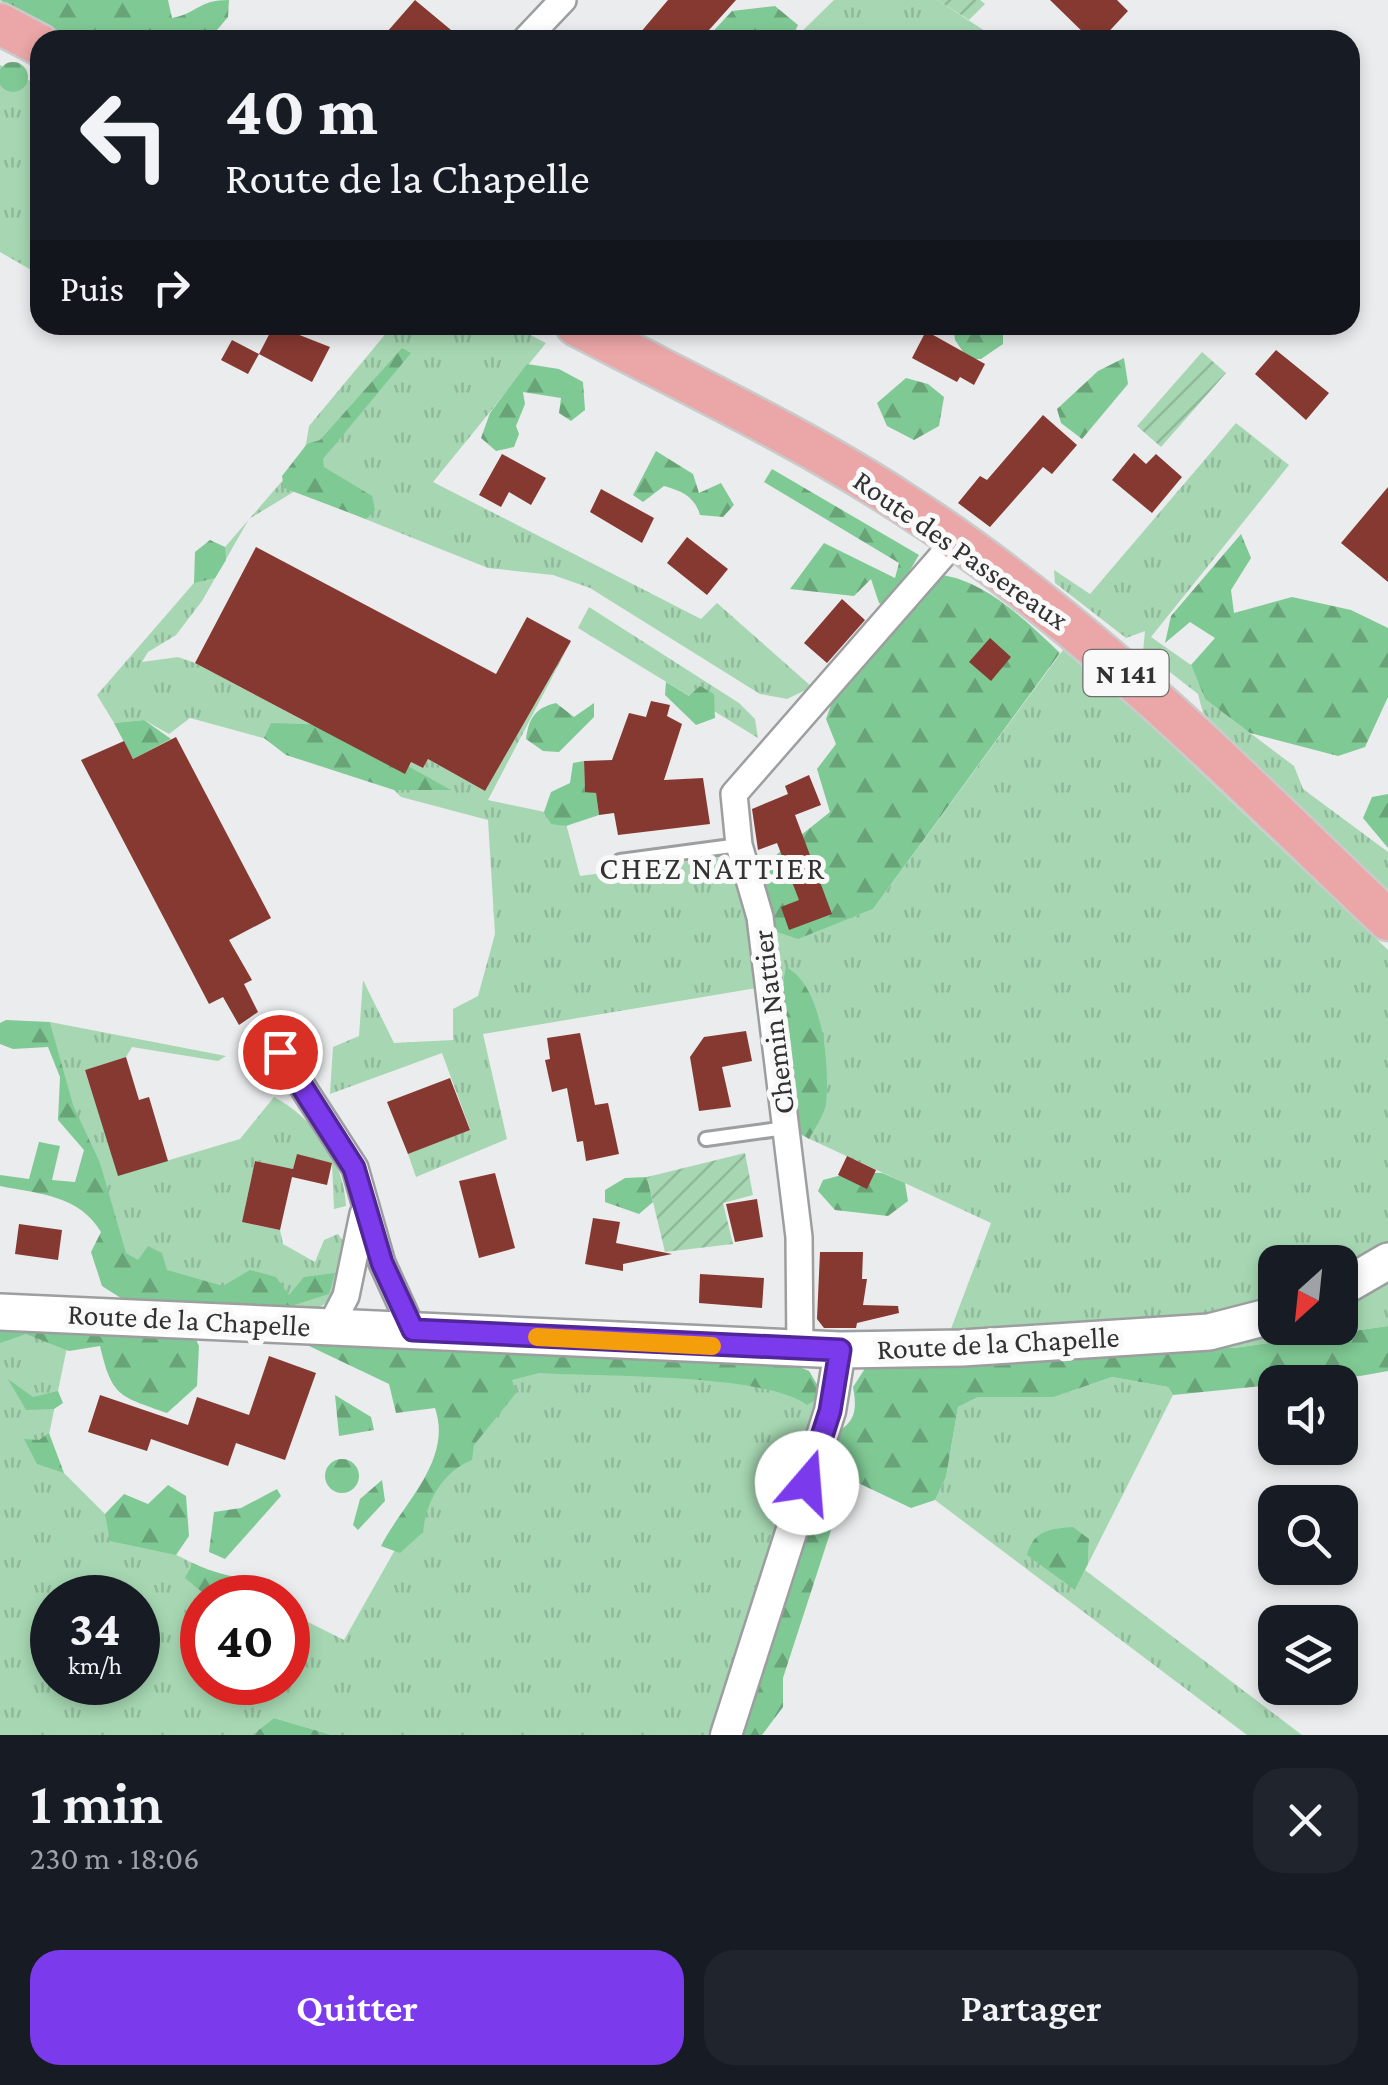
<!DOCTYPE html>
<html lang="fr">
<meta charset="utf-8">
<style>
:root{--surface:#171b24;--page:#20242c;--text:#f1f3f6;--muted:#9ea1a6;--accent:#7c3aed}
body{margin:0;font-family:"Crimson Pro",serif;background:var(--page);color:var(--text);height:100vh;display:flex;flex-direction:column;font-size:38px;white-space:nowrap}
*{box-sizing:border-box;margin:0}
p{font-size:32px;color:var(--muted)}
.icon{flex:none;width:55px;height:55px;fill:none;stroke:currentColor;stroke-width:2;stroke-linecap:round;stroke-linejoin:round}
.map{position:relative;height:1735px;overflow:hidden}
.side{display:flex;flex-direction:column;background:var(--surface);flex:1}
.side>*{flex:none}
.banner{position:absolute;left:30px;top:30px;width:1330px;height:305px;border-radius:30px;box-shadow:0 5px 15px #0003;background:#171b24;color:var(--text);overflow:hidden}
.needle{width:65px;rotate:207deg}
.tools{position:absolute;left:1258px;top:1245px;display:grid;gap:20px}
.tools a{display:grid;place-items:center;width:100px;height:100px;border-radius:20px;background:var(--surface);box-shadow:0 5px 15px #0003;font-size:50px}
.speed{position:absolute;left:30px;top:1575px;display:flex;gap:20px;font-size:50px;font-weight:700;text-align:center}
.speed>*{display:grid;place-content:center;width:130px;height:130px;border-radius:50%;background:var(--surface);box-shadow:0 5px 15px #0003;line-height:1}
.speed small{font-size:25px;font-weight:400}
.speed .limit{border:15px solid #d22;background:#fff;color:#111}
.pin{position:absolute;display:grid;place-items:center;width:85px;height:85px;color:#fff;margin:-42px;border:5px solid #fff;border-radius:50%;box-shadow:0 2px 10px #0007}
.me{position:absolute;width:110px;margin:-55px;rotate:18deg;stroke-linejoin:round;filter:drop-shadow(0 0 8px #0008)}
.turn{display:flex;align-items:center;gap:35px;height:210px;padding:0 30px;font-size:45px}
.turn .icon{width:130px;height:130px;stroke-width:2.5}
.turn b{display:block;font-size:70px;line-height:85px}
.then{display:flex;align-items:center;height:95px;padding:0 30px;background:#0003;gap:20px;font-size:38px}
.round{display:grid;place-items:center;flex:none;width:105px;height:105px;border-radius:30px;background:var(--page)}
.head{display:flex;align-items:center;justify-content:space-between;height:170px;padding:0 30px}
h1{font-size:60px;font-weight:600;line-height:75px}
.primary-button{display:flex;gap:20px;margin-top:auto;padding:20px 30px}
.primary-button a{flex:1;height:115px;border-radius:30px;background:var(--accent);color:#fff;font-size:40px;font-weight:600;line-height:115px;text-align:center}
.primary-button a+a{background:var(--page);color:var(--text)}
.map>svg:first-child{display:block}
.grass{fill:url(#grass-tufts);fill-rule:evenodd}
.forest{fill:url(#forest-firs)}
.garden{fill:url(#garden-furrows)}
.building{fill:#853931}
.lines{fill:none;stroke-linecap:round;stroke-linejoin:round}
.service-casing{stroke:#9d9e9f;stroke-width:18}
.minor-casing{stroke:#9d9e9f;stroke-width:30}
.tertiary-casing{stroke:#9d9e9f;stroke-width:35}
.secondary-casing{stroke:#9d9e9f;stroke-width:40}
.primary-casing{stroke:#cacaca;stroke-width:45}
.service{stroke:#fff;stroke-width:12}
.minor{stroke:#fff;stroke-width:25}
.tertiary{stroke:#fff;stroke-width:30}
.secondary{stroke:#fff;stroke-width:35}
.primary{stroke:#eba6a7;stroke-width:40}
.route-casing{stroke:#51269a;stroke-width:25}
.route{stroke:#7c3aed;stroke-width:18}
.slow{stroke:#f59e0b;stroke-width:18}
.labels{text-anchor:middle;stroke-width:10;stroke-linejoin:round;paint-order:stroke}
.shield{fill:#f9f9fa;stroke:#6e6e6e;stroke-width:2.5}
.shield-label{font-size:28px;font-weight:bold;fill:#323232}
.street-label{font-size:30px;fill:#323232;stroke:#f9f9fa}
.neighbourhood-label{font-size:32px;letter-spacing:2.5px;fill:#323232;stroke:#f9f9fa}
</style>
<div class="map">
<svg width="1388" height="1735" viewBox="0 0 1388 1735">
<defs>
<pattern id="grass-tufts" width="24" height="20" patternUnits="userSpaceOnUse" patternTransform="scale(2.5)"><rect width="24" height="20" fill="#a6d7b2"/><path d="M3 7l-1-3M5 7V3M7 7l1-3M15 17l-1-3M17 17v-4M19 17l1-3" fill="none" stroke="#8fb99a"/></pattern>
<pattern id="forest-firs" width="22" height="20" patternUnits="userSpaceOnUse" patternTransform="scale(2.5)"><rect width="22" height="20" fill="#7fc994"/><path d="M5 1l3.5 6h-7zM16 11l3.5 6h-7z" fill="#69a479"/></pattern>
<pattern id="garden-furrows" width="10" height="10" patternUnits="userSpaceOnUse" patternTransform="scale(2.5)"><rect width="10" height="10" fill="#a6d7b2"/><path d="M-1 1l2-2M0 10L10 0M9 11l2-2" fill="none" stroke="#8fb99a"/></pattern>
</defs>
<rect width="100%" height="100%" fill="#ebeced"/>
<path class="grass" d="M834,0H937L999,40H793Z
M0,65L40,86V275L0,252Z
M393,325H511L546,343L433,482L701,619L717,603L812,687L787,699L760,694L590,588L553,575L488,568L295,491L249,519L202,601L176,635L148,652L142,662L178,657L195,663L404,774L411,762L423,768L428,759L485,791L571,641L488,800L564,816L580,876L742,854L761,927L798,938L873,909L1063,650L1144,719L1388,950V1246L1340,1275V1262H1275V1296C1172,1331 1056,1327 949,1334L991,1223L786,1128L768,986L483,1034L507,1139L416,1177L408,1154L470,1129L442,1053L330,1094L333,1047L359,1036L363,980L394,1043L453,1040V1009L478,996L495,934L488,820L401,797L394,790L446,788L190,718L169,734L144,720L114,723L97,695L296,465L306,444L309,426Z
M1236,423L1289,465L1151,637L1191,665L1205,699L1294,766L1303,789L1388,852V890L1203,713L1198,694L1143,651L1145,631L1126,638L1055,583L1054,570L1090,594Z
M589,607L739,703L755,719L758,738L578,628Z
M50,1022L226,1056L218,1061L132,1047L126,1057L85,1070L119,1175L240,1139L274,1097C312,1116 345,1163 346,1206L334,1209L332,1163L297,1155L293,1169L255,1161L242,1222L280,1230L283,1244L315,1262L324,1240L338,1234L346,1245C343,1273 343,1296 316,1309L124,1300Z
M1388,1279V1326L1234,1348L1205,1344L1275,1328H1340V1305Z
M0,1322L72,1323L45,1454L115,1524L260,1597L202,1598V1682H288V1612L344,1640L508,1350L809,1371L823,1395L722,1735H332L274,1718L252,1735H0ZM52,1598H138V1682H52Z
M1112,1377L1168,1387L1173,1395L1088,1564L1089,1539L1075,1590L1085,1570L1302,1735H1247L935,1500L946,1477L958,1407L978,1397H1054Z"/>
<path class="forest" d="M0,0H168L172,18C199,13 197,0 229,0L228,17L217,30L224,40H68Z
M775,6L798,25L791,40H705L732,11Z
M-2 77a15 15 0 1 1 30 0a15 15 0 1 1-30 0Z
M953,325H1003V344L981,359H968L955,340Z
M402,348L411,353L323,459L324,467L372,496L375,510L366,519L284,488L282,476L307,444L320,440Z
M1124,358L1128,384L1082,439L1061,423L1057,409L1098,371Z
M527,364L559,369L583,382L585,410L571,421L559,413L561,398L523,392L525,404L516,426L519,434L514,447L496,451L481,438L490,413Z
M906,378L928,384L944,397L939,426L914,440L887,426L877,403Z
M656,451L693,474L699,493L721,483L734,505L723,517L700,515C695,497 682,491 664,486L643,502L633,495Z
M772,469L919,555L888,607L879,603L871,579L854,596L790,589L824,543L895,578L899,563L764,482Z
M1241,534L1251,558L1231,590L1234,613L1292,597L1351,610L1388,628V697L1365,747L1338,756L1250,733L1205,699L1191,665L1215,638L1190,622L1165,643L1171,616Z
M210,540L225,547L226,560L215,578L194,583L195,552Z
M941,575C987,581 1028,623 1060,653L873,909L798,939L777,932L761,867L830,812L817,769L836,744L826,719L835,694Z
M666,682L689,696L700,686L714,694L715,718L696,725L665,695Z
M556,703L574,717L594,703V717L559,752L543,751L526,739C529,718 535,708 556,703Z
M144,720L171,739L133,759L114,723Z
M271,723L334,725L451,790H394L286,755L264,738Z
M584,761L585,791L596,793L599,815L566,826L551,824L544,812L551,792L570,783L573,763Z
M1388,794V848L1363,818L1372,797Z
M786,967C823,986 830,1066 826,1104C824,1115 815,1128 809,1139L769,1111L766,1023L781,993Z
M6,1020L50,1022L73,1105L100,1163L126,1253L138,1260L148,1246L162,1253L167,1270L223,1286L250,1270L276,1277L289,1295L304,1277L335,1273L329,1294L260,1316L124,1300L102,1286L91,1252L101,1232C79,1195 39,1194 0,1186V1175L29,1179L39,1142L60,1146L52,1180L75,1182L84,1150L58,1120L60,1077L48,1047L13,1049L0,1044V1023Z
M853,1172L882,1173L905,1183L908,1201L888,1216L835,1210L818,1191L823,1180Z
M647,1177L653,1202L639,1214L605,1202V1190L625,1178Z
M0,1318L191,1330L199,1346L197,1386L167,1413C119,1396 112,1397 100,1346L69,1351L26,1334L0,1343Z
M1388,1326V1371L1360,1376L1173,1395L1168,1387L1112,1377L1054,1397H978L958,1407L946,1477L935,1500L911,1508L854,1481L834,1521L783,1678V1707L762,1735H740L813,1446C843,1427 861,1427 853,1387L866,1367L1205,1344L1234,1348Z
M363,1343L794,1365L809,1371L823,1395L807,1405C764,1373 600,1377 539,1373L512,1380L516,1393L474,1445L472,1460C442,1472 426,1502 423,1532L400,1553L381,1546C403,1503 453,1460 435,1408L396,1413L389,1384L307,1345Z
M8,1379L33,1397L58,1391L63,1403L54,1409L26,1410Z
M335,1395L371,1417L374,1430L339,1436Z
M49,1433L64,1473L37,1464L24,1439L39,1440Z
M325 1476a17 17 0 1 1 34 0a17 17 0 1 1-34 0Z
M382,1480L385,1501L358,1530L353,1525L360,1499Z
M168,1485L186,1496L189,1536L176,1555L110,1541L105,1514L124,1494L148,1504Z
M277,1489L281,1496L225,1559L209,1552L214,1512L241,1508Z
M1073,1527L1089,1539L1088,1564L1075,1590L1027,1555C1034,1530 1049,1529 1073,1527Z
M193,1563C218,1576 241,1576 267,1587L271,1597H208L185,1578Z
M274,1718L332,1735H252Z"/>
<path class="garden" d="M937,0H980L985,4L969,20Z
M1202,352L1226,373L1161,447L1137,426Z
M745,1153L753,1195L723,1203L733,1244L665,1252L647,1177Z"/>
<path class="building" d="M415,0L463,40H380Z
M668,0H736L700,40H634Z
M1050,0H1117L1128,11L1101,40H1091Z
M274,325L330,347L312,382L259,354Z
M926,331L985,364L974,385L960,377L957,382L912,358Z
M232,340L259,354L248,374L221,360Z
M1276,350L1329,393L1306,420L1255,374Z
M1043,415L1077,445L1052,474L1043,467L990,527L958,503L980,476L987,480Z
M1134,453L1146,464L1156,454L1182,477L1152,513L1112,480Z
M502,454L546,478L531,505L509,492L501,507L479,495Z
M1388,487V582L1341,543Z
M601,489L654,518L642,543L590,512Z
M687,537L728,569L707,595L667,563Z
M256,547L496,674L527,617L571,641L485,791L428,759L423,768L411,762L405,774L195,663Z
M842,599L865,620L827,663L804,643Z
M990,638L1011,657L991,681L969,662Z
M651,701L670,705L667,716L682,724L664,780L703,778L710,824L618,835L614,813L599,815L596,793L585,792L584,761L612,760L629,713L646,717Z
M176,737L271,918L229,940L252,980L244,984L258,1012L239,1025L223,997L209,1004L81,760L124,741L133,759Z
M809,775L821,805L795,815L832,914L789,930L781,907L799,900L777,843L758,850L752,809L788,794L785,786Z
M746,1031L752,1061L722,1067L731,1107L699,1111L690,1057L704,1037Z
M580,1033L595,1105L608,1103L619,1154L586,1161L583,1141L577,1142L567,1088L552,1092L545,1060L550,1059L547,1038Z
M126,1057L139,1100L149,1097L168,1161L118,1176L85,1070Z
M450,1078L470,1130L408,1154L387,1102Z
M297,1154L332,1163L327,1185L292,1177L280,1230L242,1222L255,1161L293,1169Z
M847,1156L876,1170L867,1189L838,1175Z
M495,1173L515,1248L479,1258L459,1181Z
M757,1199L763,1237L735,1242L726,1204Z
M593,1218L620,1222L616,1243L672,1254L623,1264V1271L585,1264Z
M19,1224L62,1230L58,1260L15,1254Z
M820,1252H863L862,1279H867L863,1305L898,1306L899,1313L857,1323L856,1328H824L817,1319Z
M700,1274L764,1278L762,1308L699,1303Z
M269,1356L316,1373L285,1460L236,1443L228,1466L151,1439L147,1451L88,1432L100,1395L188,1425L197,1397L249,1415Z"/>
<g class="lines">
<g class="service-casing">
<path id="service" d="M620,861L739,845
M706,1139L786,1128"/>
</g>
<g class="minor-casing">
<path id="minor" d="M525,40L563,0
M280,1052L355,1168L382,1263L413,1331
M330,1327L346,1296L363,1214
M800,1349L799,1237L760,917L739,845L734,794L956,540"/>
</g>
<g class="tertiary-casing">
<path id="tertiary" d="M726,1735L830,1411L840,1350"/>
</g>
<g class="secondary-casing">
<path id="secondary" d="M1340,1289L1388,1261
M0,1312L840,1350L962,1348L1209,1332L1275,1315"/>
</g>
<g class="primary-casing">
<path id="primary" d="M0,24L40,45
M576,325C684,382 798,435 901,502C1082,618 1233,773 1388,920"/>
</g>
<use href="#service" class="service"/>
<use href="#minor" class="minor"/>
<use href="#tertiary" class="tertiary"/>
<use href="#secondary" class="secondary"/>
<use href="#primary" class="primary"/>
</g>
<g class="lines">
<g class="route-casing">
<path id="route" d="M280,1052L354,1168L382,1263L413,1330L840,1350L830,1411L807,1483"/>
</g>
<use href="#route" class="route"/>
<path class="slow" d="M537,1337L712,1346"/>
</g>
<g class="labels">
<rect class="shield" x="1083.5" y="650" width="85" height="46" rx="8"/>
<g class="shield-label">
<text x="1126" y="683">N 141</text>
</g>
<g class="street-label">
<text transform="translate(961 550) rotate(35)" y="10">Route des Passereaux</text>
<text transform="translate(773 1022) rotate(-97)" y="10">Chemin Nattier</text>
<text transform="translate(189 1320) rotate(3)" y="10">Route de la Chapelle</text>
<text transform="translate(998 1343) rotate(-3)" y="10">Route de la Chapelle</text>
</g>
<g class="neighbourhood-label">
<text x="713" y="879">CHEZ NATTIER</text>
</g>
</g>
</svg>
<div class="tools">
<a><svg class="needle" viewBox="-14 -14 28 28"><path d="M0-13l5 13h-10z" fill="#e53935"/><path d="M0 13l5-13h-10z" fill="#9ea1a6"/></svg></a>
<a><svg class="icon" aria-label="sound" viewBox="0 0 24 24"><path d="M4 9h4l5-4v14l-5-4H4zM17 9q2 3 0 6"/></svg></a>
<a><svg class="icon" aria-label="search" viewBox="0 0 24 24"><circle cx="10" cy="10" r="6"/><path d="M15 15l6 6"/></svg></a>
<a><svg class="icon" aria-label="layers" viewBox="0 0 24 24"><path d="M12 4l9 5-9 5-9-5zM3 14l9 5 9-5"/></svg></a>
</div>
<div class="speed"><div>34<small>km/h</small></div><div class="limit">40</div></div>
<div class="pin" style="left:280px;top:1052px;background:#d93025"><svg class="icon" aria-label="arrive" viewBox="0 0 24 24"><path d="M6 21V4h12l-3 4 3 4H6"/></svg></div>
<svg class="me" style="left:807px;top:1483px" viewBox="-20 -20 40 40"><circle r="19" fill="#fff"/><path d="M0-13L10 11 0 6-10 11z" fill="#7c3aed"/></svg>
<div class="banner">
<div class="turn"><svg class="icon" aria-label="left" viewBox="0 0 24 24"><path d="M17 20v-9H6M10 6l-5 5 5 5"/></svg><div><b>40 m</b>Route de la Chapelle</div></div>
<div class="then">Puis<svg class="icon" aria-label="right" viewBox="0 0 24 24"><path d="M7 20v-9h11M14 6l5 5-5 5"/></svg></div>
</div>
</div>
<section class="side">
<div class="head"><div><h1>1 min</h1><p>230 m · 18:06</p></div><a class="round"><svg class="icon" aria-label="close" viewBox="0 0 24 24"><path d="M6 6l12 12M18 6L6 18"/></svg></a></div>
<div class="primary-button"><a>Quitter</a><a>Partager</a></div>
</section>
